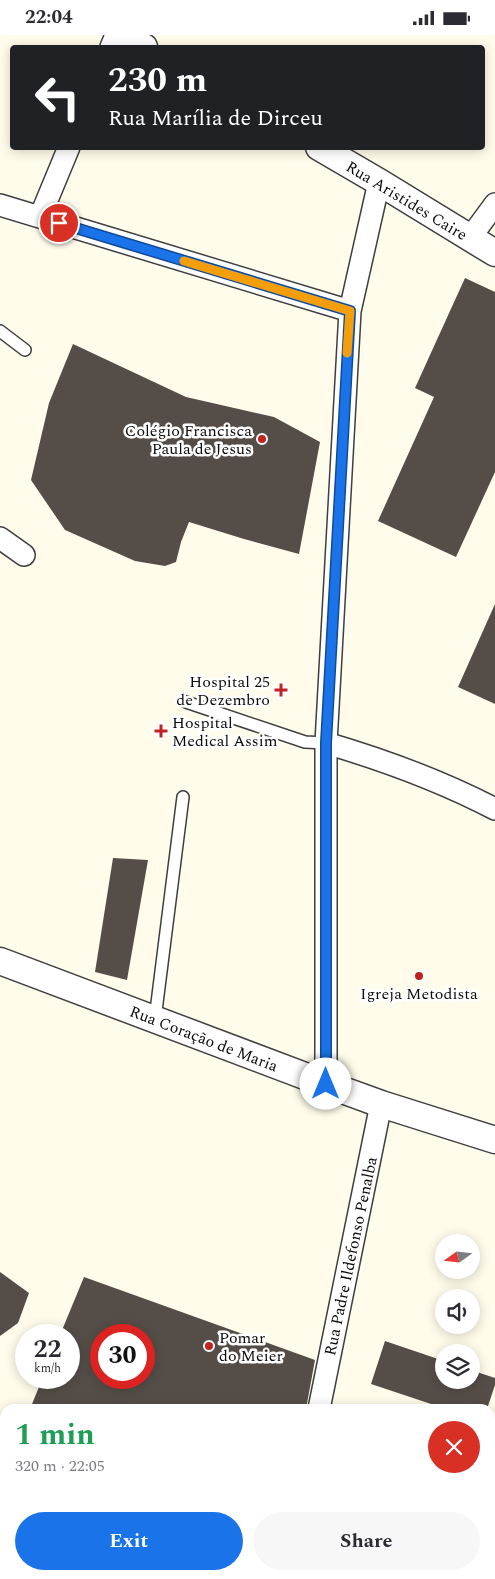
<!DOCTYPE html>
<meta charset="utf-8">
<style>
:root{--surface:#fff;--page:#f7f7f7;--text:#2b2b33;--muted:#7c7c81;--accent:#1a73e8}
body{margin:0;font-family:Spectral,serif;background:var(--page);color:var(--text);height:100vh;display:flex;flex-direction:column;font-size:19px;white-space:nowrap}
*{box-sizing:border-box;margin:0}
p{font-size:16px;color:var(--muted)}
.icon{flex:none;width:28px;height:28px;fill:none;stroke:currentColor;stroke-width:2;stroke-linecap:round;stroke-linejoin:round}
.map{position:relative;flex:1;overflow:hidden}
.drawer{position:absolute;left:0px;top:1369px;width:495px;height:176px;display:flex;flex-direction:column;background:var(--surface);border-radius:15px 15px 0 0;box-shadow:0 2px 12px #0003}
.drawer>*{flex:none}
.banner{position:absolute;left:10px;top:10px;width:475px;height:105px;border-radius:5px;box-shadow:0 2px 12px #0003;background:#202124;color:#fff;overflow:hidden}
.needle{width:32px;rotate:255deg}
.controls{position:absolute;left:435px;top:1199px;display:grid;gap:10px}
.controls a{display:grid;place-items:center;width:45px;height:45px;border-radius:50%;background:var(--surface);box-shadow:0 2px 12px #0003;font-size:25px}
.speed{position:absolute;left:15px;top:1289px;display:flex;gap:10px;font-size:25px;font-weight:700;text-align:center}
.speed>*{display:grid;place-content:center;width:65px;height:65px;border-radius:50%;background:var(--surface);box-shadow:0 2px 12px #0003;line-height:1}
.speed small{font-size:12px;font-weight:400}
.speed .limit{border:8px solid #d22;background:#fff;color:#111}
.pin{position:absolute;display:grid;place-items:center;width:42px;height:42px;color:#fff;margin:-21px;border:2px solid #fff;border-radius:50%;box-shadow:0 1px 5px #0007}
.me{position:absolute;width:55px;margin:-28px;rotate:0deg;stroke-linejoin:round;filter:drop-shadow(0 0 4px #0008)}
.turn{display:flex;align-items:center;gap:18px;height:105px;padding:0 15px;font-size:22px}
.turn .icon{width:65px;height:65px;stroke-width:2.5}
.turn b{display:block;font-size:35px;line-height:42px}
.round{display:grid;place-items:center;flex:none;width:52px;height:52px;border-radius:26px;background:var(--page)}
.headline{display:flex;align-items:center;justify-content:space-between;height:85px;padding:0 15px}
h1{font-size:30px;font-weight:700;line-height:38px;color:#1e9e55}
.cta{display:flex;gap:10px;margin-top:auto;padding:10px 15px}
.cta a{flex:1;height:58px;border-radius:30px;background:var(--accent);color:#fff;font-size:20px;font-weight:700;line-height:58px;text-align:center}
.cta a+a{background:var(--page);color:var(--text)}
.status{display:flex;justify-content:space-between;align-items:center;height:35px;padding:0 25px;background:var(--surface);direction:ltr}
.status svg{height:14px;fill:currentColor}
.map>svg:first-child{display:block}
.building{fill:#554e48;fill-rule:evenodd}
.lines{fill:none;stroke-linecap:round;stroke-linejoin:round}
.service-casing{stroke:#3f3f3f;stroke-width:14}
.minor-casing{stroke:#3f3f3f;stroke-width:24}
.tertiary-casing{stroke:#3f3f3f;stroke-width:29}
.service{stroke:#fff;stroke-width:11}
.minor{stroke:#fff;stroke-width:21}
.tertiary{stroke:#fff;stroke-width:26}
.route-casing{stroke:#114b97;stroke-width:12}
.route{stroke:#1a73e8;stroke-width:9}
.slow{stroke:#f59e0b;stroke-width:9}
.poi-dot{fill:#c12120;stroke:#fff;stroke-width:2}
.labels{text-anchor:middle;stroke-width:5;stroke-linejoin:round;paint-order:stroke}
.street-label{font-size:16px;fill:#0c0c0c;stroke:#fff}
.poi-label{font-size:16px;fill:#0c0c0c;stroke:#fff;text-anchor:end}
</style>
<div class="status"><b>22:04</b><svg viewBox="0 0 49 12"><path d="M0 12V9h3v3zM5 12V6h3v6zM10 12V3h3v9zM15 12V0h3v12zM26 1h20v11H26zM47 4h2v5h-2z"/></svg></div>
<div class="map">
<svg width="495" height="1544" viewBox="0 0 495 1544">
<rect width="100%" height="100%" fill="#fffceb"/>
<path class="building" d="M465,243L495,257V437L456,522L378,486L434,362L415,353Z
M73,309L186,362L274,382L320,407L299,519L244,504L189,487L181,507L176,527L165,531L135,526L65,495L31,445L49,368Z
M495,569V669L458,652Z
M113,823L148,825L127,945L95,937Z
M0,1237L29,1258L18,1288L0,1301Z
M84,1242L315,1325L306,1374H30L43,1342H69V1300H60ZM101,1300H144V1342H101Z
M385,1306L444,1326V1345H471V1335L495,1343V1350L487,1374H446L371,1349Z
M490,1470L495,1471V1544H467L468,1540H490Z
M303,1540H438L450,1544H302Z"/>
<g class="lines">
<g class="service-casing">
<path id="service" d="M0,296L25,315
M186,667L305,707L326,708
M155,984L183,762"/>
</g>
<g class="minor-casing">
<path id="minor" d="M111,12L116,0
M0,170L350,276
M40,182L69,112
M470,203L495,169
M0,503L24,520
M326,708C384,725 441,746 495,774
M326,1049V708L350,276L379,147
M319,1374L381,1069
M490,1461L495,1462
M288,1544L289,1540"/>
</g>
<g class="tertiary-casing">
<path id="tertiary" d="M123,0L144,12
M319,112L379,147L495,218
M0,926L326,1049L381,1069L495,1105"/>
</g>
<use href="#service" class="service"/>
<use href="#minor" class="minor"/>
<use href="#tertiary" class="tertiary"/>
</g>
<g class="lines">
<g class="route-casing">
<path id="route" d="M59,188L350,276L326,708V1049"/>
</g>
<use href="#route" class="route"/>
<path class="slow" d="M184,226L350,276L347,318"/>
</g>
<g class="poi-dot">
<circle cx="262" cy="404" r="5"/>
<path d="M278.5 647.5h5v5h5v5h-5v5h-5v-5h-5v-5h5z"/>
<path d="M158.5 688.5h5v5h5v5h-5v5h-5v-5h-5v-5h5z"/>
<circle cx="419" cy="941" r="5"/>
<circle cx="209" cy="1311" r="5"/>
</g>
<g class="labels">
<g class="street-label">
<text transform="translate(407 165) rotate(31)" y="6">Rua Aristides Caire</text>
<text transform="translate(204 1003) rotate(21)" y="6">Rua Coração de Maria</text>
<text transform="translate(350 1221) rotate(-78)" y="6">Rua Padre Ildefonso Penalba</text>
</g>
<g class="poi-label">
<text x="252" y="401">Colégio Francisca<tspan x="252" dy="18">Paula de Jesus</tspan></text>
<text x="270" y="652">Hospital 25<tspan x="270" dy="18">de Dezembro</tspan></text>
<text x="172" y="693" text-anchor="start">Hospital<tspan x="172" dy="18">Medical Assim</tspan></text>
<text x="419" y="964" text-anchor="middle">Igreja Metodista</text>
<text x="219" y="1308" text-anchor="start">Pomar<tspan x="219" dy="18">do Meier</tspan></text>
</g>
</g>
</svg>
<div class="controls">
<a><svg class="needle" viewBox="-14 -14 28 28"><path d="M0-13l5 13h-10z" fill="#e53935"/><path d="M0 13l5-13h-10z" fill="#7c7c81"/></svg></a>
<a><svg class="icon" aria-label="sound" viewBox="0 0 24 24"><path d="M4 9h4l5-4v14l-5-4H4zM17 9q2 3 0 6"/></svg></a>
<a><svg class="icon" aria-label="layers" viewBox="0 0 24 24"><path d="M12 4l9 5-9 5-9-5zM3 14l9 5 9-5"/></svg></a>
</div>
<div class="speed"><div>22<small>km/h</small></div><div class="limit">30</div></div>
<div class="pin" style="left:59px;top:188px;background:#d93025"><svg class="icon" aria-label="arrive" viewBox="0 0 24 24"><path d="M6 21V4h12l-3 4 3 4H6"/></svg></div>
<svg class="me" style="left:326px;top:1049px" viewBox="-20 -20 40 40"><circle r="19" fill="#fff"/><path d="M0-13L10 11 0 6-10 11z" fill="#1a73e8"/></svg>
<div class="banner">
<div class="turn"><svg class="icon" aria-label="left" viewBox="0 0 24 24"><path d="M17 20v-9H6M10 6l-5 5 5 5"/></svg><div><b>230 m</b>Rua Marília de Dirceu</div></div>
</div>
<section class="drawer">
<div class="headline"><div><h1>1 min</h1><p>320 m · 22:05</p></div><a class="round" style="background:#d93025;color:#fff"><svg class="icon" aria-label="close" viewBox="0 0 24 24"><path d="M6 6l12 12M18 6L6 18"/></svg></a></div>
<div class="cta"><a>Exit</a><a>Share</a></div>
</section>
</div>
